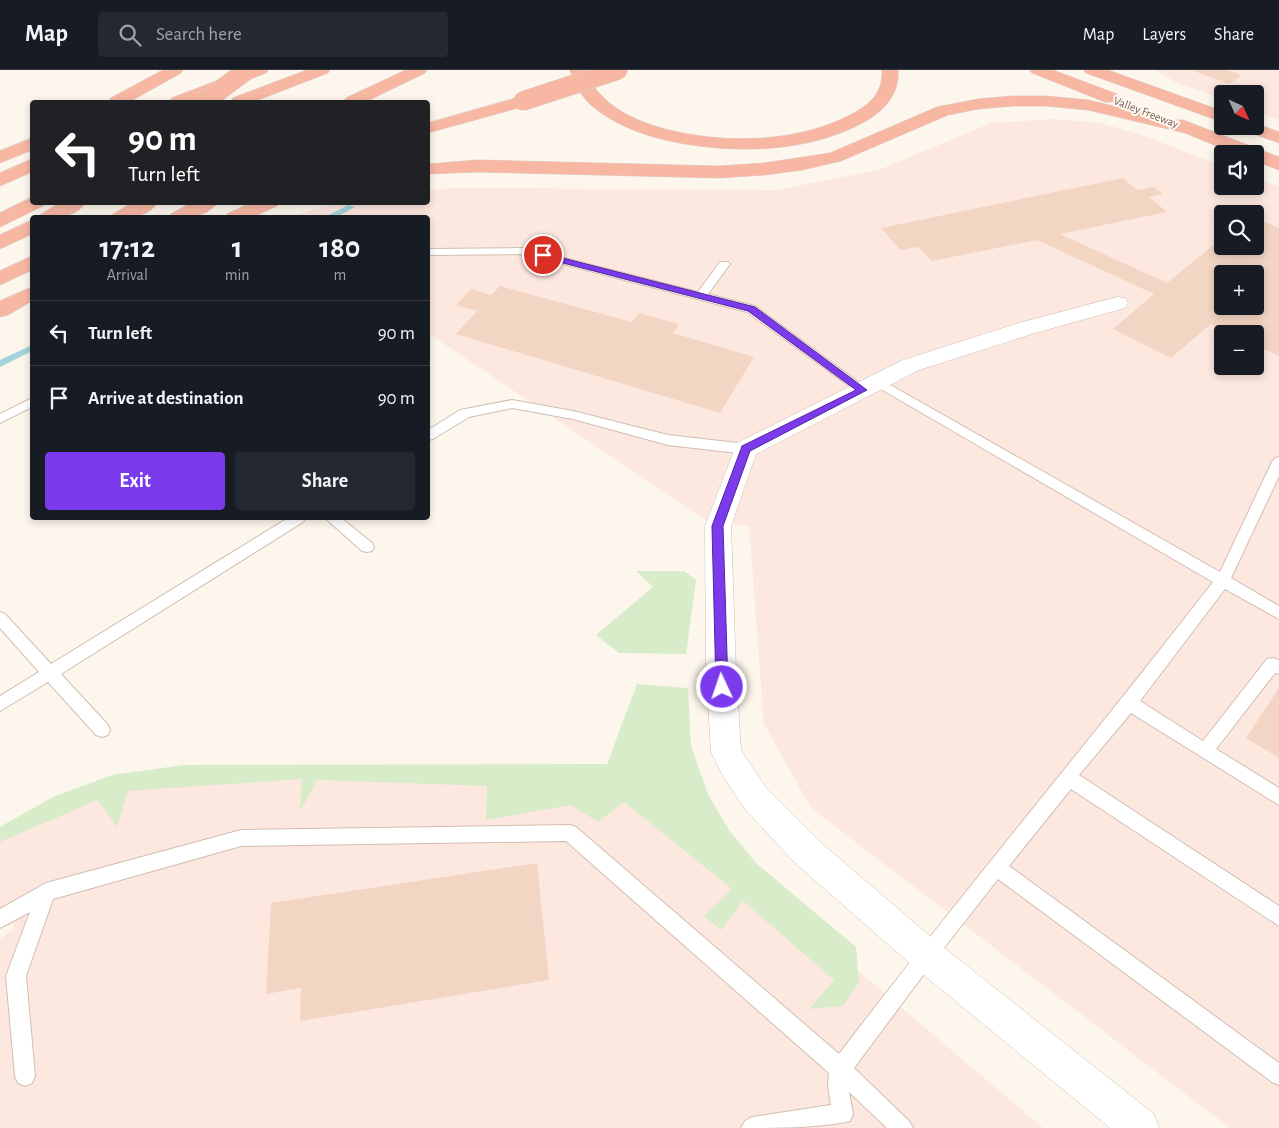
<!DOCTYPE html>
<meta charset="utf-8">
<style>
:root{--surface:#171b24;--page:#242831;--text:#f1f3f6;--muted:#9ea1a6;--line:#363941;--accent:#7c3aed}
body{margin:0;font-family:"Alegreya Sans",sans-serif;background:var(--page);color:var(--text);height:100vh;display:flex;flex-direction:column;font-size:19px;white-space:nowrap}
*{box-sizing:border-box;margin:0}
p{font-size:16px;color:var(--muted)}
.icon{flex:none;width:28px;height:28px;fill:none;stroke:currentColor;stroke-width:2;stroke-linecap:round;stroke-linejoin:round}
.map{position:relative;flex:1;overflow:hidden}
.side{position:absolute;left:30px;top:145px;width:400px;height:305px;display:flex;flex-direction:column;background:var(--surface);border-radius:5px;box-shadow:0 2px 8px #0003}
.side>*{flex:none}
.hud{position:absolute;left:30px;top:30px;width:400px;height:105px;border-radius:5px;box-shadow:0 2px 8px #0003;background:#202124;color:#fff;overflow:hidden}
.needle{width:32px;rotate:135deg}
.controls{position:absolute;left:1214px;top:15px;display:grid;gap:10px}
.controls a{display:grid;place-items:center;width:50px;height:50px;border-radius:5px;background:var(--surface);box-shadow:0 2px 8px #0003;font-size:25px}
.pin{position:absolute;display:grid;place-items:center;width:42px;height:42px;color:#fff;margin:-21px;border:2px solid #fff;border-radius:50%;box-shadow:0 1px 5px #0007}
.me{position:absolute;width:55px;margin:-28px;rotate:357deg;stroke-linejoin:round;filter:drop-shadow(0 0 4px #0008)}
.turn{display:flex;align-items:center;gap:18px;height:105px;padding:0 15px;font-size:22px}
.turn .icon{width:65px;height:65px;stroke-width:2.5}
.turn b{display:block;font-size:35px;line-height:42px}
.eta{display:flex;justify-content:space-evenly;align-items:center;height:85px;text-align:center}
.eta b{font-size:30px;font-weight:700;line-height:35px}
.action{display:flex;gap:10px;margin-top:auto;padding:10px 15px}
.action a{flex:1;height:58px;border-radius:5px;background:var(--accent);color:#fff;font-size:20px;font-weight:700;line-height:58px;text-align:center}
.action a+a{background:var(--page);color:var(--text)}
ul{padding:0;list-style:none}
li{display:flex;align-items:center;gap:15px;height:65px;padding:0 15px;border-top:1px solid var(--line)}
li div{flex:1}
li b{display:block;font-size:19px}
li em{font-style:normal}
header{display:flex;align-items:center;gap:30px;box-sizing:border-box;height:70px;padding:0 25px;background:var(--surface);border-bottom:1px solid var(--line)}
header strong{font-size:24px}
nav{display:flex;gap:28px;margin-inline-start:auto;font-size:18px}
.search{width:350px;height:45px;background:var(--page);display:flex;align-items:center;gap:12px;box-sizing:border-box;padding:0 18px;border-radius:5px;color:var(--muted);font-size:19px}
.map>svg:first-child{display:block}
.commercial{fill:#fde8e0;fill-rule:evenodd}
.green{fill:#d8ecc9}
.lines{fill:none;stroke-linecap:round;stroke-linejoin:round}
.stream{fill:#a5d3da;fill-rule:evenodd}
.building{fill:#f3d5c3;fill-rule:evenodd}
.lane-casing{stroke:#d1beb0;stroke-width:2}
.street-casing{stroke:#d1beb0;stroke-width:1}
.highway-casing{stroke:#dad1cd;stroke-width:1}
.lane{fill:#fff;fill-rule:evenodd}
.street{fill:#fff;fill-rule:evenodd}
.highway{fill:#f7b7a3;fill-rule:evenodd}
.highway-bridge-casing{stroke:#dad1cd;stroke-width:20;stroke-linecap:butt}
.highway-bridge{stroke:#f7b7a3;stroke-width:19}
.route{fill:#7c3aed;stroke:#51269a}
.labels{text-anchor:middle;stroke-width:4;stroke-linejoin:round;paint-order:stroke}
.far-street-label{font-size:12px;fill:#7a5c4d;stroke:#fffaf3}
</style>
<header>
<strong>Map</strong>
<div class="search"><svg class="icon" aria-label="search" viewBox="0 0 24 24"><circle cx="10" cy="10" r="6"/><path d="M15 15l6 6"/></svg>Search here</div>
<nav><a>Map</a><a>Layers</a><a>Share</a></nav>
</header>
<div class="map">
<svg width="1279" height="1058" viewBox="0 0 1279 1058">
<rect width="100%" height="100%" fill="#fdf6ec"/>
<path class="commercial" d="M1156,0H1279V50L1255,41V24H1222V29L1175,12Z
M1054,49L1101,53L1142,65L1222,96V116H1255V108L1279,117V1058H1230L811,738L764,654L749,456L707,451L428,263V148H290L314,139L344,133L428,132V120L453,118L776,120L879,100L991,53ZM1222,144H1255V176H1222ZM1222,204H1255V236H1222ZM1222,264H1255V296H1222Z
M180,708L634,710L1043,1058H0V869L15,858L0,836V768L52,736Z"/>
<path class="green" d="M636,501H684L696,510L686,584L619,583L596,565L653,517Z
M637,614L688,618L691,676L708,724L729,760L756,793L856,877L859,912L843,936L809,939L834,910L743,831L721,860L704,846L732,819L624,732L598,752L571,735L486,750L487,716L317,710L300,742L302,709L128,721L117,757L98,730L0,772V757L53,727L112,705L184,695L607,694Z"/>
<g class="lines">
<path class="stream" d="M348,135L355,137L335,148H323Z
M32,275V281L0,297V290Z"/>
</g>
<path class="building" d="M1191,0H1228L1242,5L1229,14Z
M1123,108L1137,120L1154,117L1163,124L1149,127L1167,142L1060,164L1167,213L1222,168V176H1255V148L1279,158V286L1255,275V264H1231L1211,254L1171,288L1113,259L1154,224L1037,170L932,191L918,177L900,180L881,158ZM1222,204H1255V236H1222Z
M500,216L632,252L639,243L679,254L673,263L754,287L720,343L456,264L477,241L456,235L471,219L491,225Z
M1279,618V688L1246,668Z
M537,793L549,910L300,951L301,918L266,924L271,833Z"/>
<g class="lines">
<g class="lane-casing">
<path id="lane" d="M525,178L698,222L720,192H728L730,194L708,224L755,236L869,320L863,324L859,323L747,242L525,184L428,185V179Z
M878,308L1220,502L1272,392L1274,389L1279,387V406L1231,508L1279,536V549L1225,519L1140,631L1203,671L1267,589L1273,588L1279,590V604L1275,603L1216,679L1279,718V735L1131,643L1079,705L1279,836V856L1071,719L1009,796L1279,993V1015L1272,1012L998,809L933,892L854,998L909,1051L913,1058H887L849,1022L853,1044L850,1051C820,1058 774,1058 741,1058L745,1051L752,1047L831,1035L828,1016L829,1003L566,771L241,776L53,829L26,906L35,1006L32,1013L25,1016L18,1013L15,1006L6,906L30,842L0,858V839L46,813L241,760L570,755L576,757L839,984C961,824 1090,671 1213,512L874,315L872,312Z
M32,328V337L0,353V344Z
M512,330L573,341L668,365L746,374L751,376L753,379L751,382L746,384L668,375L573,349L512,338L469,347L433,369L428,370V360L460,340Z
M288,448H305L303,452L61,604L108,655L110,660L108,665L102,667L96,665L48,612L0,641V626L39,602L0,558V542L5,544L51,594Z
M325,448H341L372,473L374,477L372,481L367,482L362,481Z"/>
</g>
<g class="street-casing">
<path id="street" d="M1117,227L1125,228L1128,233L1125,238L1035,263L919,300L756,384L731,456L736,601L741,680L746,688L767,719L819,771L938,873L1154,1044L1159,1058H1110L914,897L795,793L745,739L724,708L711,682L706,601L705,456L737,373L903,290L1019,253Z"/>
</g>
<g class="highway-casing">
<path id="highway" d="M163,0H183L181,3L129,32H108L111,28Z
M245,0H268L266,3L192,32H169L172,28Z
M307,0H330L328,3L253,32H230L233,28Z
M406,0H427L425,3L365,32H343L346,28Z
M570,0H586C590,9 594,19 602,26C620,45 648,55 673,61C730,74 800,72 852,44C871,34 883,22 882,0H898C900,23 885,40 866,51C809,83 736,84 674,72C645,66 614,55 591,35C581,26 574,12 570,0Z
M1030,0H1053L1117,24L1120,28L1117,32H1105L1032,3Z
M1084,0H1108L1222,41V52L1086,3Z
M523,26L529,27L532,31L529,35L428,63V53Z
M1013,26H1046L1088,30L1173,50H1183L1279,87V100L1255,91V84H1236L1185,63L1088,40L1046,36H1013L978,39L948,45L841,91L802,100L764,105L719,108L477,102L428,104V94L477,90L719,96L764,93L830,83L937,37L978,29Z
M1255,53L1279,62V73L1242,60L1239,56H1255Z
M32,68V80L0,93V81Z
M32,89V102L0,116V103Z
M32,127V132H45L43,136L0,157V143Z
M62,132H86C76,148 55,148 39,148L41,144Z
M134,132H158C148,148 127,148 111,148L113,144Z
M193,132H218C207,148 185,148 169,148L171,144Z
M253,132H279L277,136L251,148H225L227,144Z
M32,150V164L0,179V165Z
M32,186V200L0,215V201Z
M32,217V231L8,245L0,247V231Z"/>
</g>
<use href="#lane" class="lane"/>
<use href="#street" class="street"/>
<use href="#highway" class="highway"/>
<g class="highway-bridge-casing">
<path id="highway-bridge" d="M523,31L618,0
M204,32L247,0"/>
</g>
<use href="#highway-bridge" class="highway-bridge"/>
</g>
<path class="route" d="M543,183L755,237L867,320L750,381L723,456L728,617L726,621H718L716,617L712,456L741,379L742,376L856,320L748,241L540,187V184Z"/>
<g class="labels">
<g class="far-street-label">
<text transform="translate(1146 42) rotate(21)" y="4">Valley Freeway</text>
</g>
</g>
</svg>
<div class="controls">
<a><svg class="needle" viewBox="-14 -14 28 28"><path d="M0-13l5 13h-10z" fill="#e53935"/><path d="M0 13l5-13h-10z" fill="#9ea1a6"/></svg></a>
<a><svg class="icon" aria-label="sound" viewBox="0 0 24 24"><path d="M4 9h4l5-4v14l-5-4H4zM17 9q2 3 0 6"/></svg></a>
<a><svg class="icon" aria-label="search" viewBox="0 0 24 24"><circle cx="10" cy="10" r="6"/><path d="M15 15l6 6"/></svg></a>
<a>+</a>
<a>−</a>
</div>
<div class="pin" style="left:543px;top:185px;background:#d93025"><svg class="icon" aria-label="arrive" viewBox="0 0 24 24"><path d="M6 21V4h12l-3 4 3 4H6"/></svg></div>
<svg class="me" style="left:722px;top:617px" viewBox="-20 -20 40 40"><circle r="17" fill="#7c3aed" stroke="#fff" stroke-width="3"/><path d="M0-11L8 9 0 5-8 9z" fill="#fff"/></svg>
<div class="hud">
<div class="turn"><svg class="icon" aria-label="left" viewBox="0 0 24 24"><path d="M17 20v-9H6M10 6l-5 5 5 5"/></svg><div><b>90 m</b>Turn left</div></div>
</div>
<section class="side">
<div class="eta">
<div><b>17:12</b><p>Arrival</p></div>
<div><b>1</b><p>min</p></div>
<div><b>180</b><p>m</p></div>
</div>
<ul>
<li><svg class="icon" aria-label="left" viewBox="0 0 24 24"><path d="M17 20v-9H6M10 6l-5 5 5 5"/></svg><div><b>Turn left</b></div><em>90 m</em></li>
<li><svg class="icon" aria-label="arrive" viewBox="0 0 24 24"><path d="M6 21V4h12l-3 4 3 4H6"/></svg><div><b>Arrive at destination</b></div><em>90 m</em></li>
</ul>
<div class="action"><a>Exit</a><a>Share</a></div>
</section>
</div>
